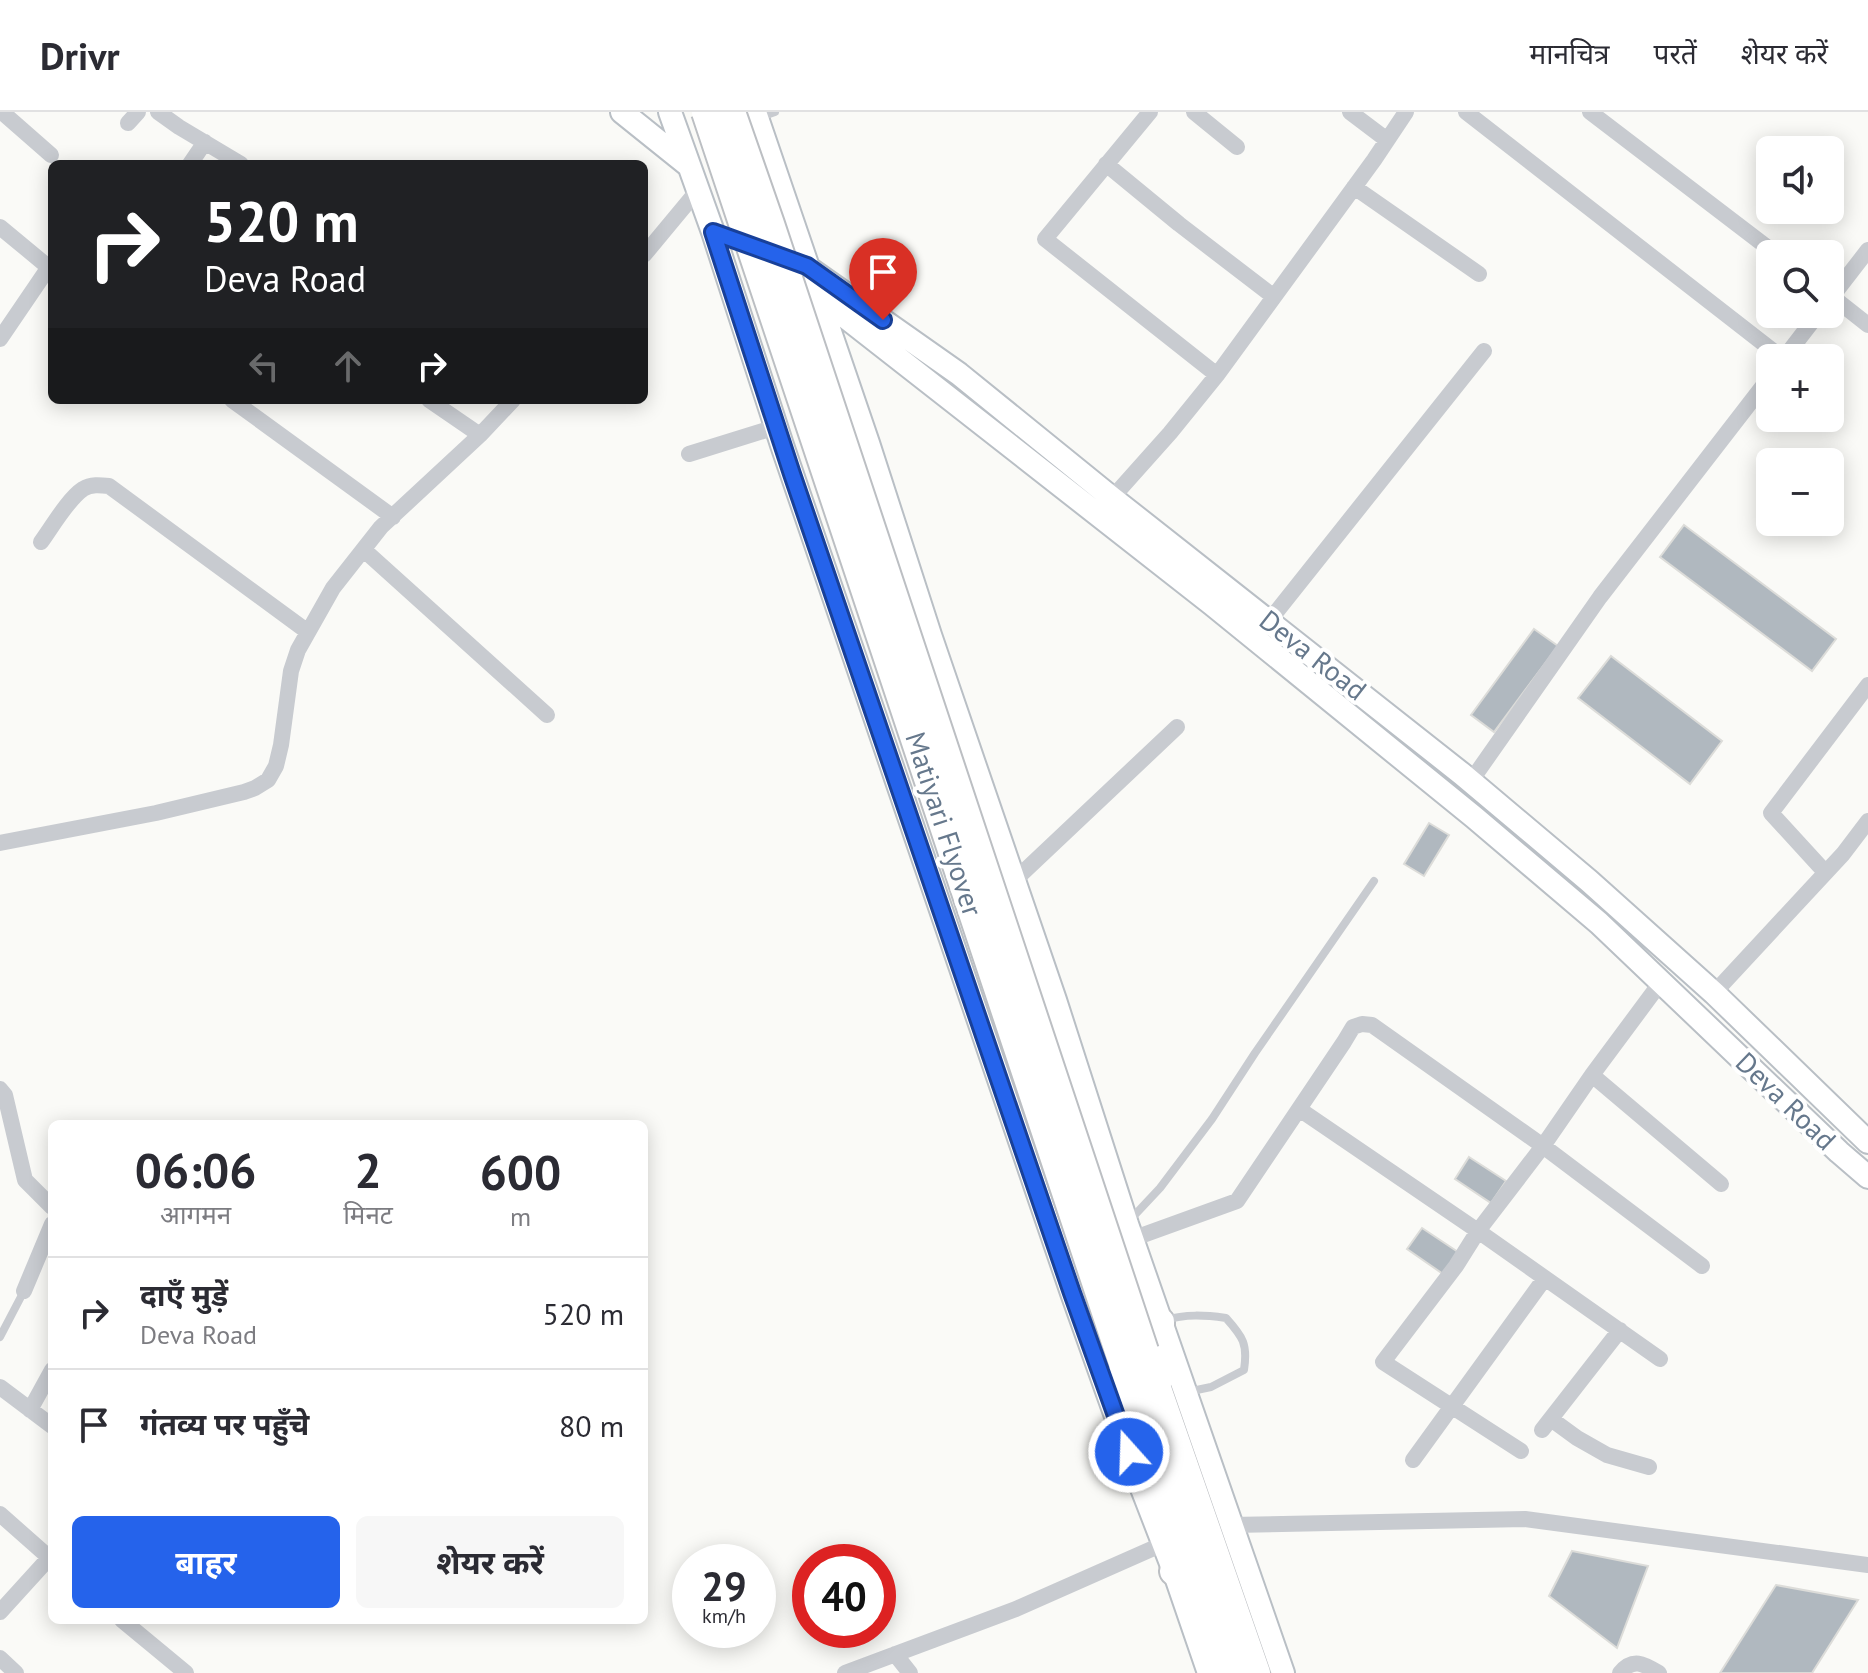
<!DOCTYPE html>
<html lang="hi">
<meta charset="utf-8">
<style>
:root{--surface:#fff;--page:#f7f7f7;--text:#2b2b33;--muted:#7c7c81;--line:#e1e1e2;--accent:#2563eb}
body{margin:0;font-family:"PT Sans","Noto Sans Devanagari",sans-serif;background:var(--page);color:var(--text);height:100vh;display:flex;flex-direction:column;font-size:30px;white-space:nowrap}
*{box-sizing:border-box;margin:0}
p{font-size:26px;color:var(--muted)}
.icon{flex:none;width:44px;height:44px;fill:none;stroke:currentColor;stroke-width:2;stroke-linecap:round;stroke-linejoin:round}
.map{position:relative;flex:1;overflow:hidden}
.drawer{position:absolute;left:48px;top:1008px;width:600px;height:504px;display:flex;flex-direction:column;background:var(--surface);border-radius:12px;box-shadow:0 4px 20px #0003}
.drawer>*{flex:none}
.guide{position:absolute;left:48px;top:48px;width:600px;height:244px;border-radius:12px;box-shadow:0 4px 20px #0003;background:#202124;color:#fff;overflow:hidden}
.tools{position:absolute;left:1756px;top:24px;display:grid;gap:16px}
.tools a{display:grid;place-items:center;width:88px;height:88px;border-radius:12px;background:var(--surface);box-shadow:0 4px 20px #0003;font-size:40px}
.speed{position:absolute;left:672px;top:1432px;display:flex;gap:16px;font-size:40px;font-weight:700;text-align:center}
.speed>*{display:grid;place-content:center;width:104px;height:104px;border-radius:50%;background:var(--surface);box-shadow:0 4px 20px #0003;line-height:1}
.speed small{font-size:20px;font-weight:400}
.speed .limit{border:12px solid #d22;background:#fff;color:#111}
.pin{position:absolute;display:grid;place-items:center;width:68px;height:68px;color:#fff;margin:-82px -34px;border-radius:50% 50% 50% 0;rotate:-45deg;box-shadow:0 0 8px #0007}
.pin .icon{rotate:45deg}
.me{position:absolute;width:88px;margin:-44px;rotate:340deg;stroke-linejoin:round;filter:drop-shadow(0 0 6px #0008)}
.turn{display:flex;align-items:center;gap:28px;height:168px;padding:0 24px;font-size:36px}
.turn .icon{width:104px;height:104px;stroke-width:2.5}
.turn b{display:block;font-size:56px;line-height:68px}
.lanes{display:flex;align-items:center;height:76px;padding:0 24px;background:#0003;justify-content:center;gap:40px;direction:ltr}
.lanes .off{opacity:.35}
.eta{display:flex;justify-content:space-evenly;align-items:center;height:136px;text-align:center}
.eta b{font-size:48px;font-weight:700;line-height:56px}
.cta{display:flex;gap:16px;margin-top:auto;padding:16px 24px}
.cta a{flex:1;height:92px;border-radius:12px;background:var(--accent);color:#fff;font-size:32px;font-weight:700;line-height:92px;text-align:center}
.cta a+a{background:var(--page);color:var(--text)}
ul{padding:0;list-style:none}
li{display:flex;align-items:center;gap:24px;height:112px;padding:0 24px;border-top:2px solid var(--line)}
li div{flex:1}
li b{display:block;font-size:30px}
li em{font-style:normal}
header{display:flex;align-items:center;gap:48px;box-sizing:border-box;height:112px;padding:0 40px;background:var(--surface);border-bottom:2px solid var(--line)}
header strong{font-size:38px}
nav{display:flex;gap:44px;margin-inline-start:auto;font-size:28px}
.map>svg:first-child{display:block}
.building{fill:#b0b8bf;stroke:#dcdcd9;stroke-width:2}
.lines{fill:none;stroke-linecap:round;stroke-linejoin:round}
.secondary-casing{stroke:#b9bfc5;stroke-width:26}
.highway-casing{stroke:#bcbfc3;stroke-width:32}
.lane{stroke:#c8cbd0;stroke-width:8}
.street{stroke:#c8cbd0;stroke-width:16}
.secondary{stroke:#fff;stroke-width:22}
.highway{stroke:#fff;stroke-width:28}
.highway-bridge-casing{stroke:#bcbfc3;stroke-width:32;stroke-linecap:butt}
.highway-bridge{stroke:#fff;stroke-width:28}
.route-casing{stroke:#184099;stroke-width:20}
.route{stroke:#2563eb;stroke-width:14}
.labels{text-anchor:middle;stroke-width:8;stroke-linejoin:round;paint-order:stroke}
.street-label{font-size:28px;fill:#66788c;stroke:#fff}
</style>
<header>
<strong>Drivr</strong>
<nav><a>मानचित्र</a><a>परतें</a><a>शेयर करें</a></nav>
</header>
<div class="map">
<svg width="1868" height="1561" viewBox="0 0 1868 1561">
<rect width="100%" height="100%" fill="#fafaf7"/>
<path class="building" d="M1684,413L1836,527L1812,559L1660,445Z
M1534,517L1558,534L1494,620L1471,603Z
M1611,544L1722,629L1690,672L1578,586Z
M1429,711L1449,723L1424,764L1404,752Z
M1469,1045L1506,1069L1491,1091L1455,1067Z
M1422,1116L1458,1140L1443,1162L1407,1137Z
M1572,1439L1648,1454L1617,1536L1549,1484Z
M1776,1473L1858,1488L1812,1561H1720Z"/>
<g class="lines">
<g class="secondary-casing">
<path id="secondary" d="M622,0L688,53
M670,0L713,120L782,333L1072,1181L1138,1366L1174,1459L1209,1561
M755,0L868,331L930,523L1055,888L1127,1112L1283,1561
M804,153L959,262L1112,386L1462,662L1589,769L1714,881L1868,1030
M814,185L834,196L1212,492L1474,705L1599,811L1839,1040L1868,1065"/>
</g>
<g class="highway-casing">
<path id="highway" d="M1144,1239L1256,1561
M1123,1251L1233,1561
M1160,1265V1210
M1174,1459L1206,1483"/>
</g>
<path class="lane" d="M758,6L775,0
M1130,1108L1160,1076L1212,1007L1255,941L1374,769
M1165,1208C1186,1202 1204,1203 1226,1206C1243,1225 1248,1232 1244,1258L1211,1275L1187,1280
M0,1225L24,1179"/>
<path class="street" d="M2,0L51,43
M158,0L179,15L241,52
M1150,0L1045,127L1217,263
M1194,0L1237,35
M1350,0L1387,28
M1466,0L1782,246
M1590,0L1776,142
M128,11L138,0
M190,52L205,30
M1106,52L1179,112L1274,185
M1354,75L1479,162
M0,115L52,158
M644,143L698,78
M1830,183L1868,213
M1830,187L1868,138
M0,227L49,155
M1784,246L1818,202
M232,288L393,405
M429,288L480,323
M689,342L776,315
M1112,386L1170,321L1217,263L1374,48L1406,0
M41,430C52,415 68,387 83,377C91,372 100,373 109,374L308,520
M364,438L547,603
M1269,509L1484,239
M1471,669L1600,485L1770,265
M0,731L156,701L244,680L255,676L268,668L276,654L281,633L291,559L298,538L333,476L381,415L480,323L513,288
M1825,760L1771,701L1868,573
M1014,769L1177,615
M1714,881L1843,742L1868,709
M1592,963L1721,1072
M0,977L5,983L25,1068L52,1095
M1299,997L1478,1119L1456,1154L1383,1250L1521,1339
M1132,1127L1237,1089L1344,930L1353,915L1362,912L1372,913L1543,1034L1592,963L1661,870
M24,1179L52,1112
M1660,1247L1478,1119L1543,1034L1702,1154
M0,1275L52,1314
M30,1298L52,1258
M1551,1307L1577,1326L1607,1343L1649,1355
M1542,1318L1620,1218
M1413,1348L1545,1166
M0,1402L52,1448
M1231,1413L1525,1407L1868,1453
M0,1500L50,1445
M122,1508L186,1561
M895,1542L910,1561
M0,1546L16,1561
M845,1561L1016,1497L1172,1428
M1620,1561C1633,1545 1644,1552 1659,1561"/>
<use href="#secondary" class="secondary"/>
<use href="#highway" class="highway"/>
<g class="highway-bridge-casing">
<path id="highway-bridge" d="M706,0L1123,1251
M731,0L770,112L1144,1239"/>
</g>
<use href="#highway-bridge" class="highway-bridge"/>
</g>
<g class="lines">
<g class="route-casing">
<path id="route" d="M883,208L807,154L713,120L792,362L1072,1181L1129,1340"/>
</g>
<use href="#route" class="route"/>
</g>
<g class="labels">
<g class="street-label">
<text transform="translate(1313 543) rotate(38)" y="10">Deva Road</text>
<text transform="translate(944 712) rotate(72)" y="10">Matiyari Flyover</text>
<text transform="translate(1786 989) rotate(44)" y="10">Deva Road</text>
</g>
</g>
</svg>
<div class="tools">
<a><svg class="icon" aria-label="sound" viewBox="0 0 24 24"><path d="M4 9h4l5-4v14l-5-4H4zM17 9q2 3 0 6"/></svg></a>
<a><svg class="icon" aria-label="search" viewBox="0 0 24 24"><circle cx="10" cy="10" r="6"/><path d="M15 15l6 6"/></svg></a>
<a>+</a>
<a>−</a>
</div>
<div class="speed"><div>29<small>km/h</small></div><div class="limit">40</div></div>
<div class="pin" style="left:883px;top:208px;background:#d93025"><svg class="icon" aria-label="arrive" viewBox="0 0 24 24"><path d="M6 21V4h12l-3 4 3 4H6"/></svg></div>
<svg class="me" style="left:1129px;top:1340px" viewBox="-20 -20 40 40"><circle r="17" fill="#2563eb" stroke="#fff" stroke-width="3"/><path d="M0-11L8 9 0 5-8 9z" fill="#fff"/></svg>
<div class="guide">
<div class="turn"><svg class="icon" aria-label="right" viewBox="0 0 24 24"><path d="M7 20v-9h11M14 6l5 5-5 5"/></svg><div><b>520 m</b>Deva Road</div></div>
<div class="lanes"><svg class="icon off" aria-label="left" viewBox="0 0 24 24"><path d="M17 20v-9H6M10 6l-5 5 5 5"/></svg><svg class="icon off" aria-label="ahead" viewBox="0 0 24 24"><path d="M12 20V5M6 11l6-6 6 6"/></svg><svg class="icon" aria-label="right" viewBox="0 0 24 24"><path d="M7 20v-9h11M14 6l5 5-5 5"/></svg></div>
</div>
<section class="drawer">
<div class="eta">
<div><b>06:06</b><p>आगमन</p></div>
<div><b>2</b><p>मिनट</p></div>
<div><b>600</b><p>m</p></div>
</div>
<ul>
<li><svg class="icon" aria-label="right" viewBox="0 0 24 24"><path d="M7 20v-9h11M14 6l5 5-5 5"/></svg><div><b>दाएँ मुड़ें</b><p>Deva Road</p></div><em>520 m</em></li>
<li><svg class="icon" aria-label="arrive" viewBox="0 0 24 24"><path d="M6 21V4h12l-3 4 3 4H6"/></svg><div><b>गंतव्य पर पहुँचे</b></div><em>80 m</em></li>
</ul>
<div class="cta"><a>बाहर</a><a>शेयर करें</a></div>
</section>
</div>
